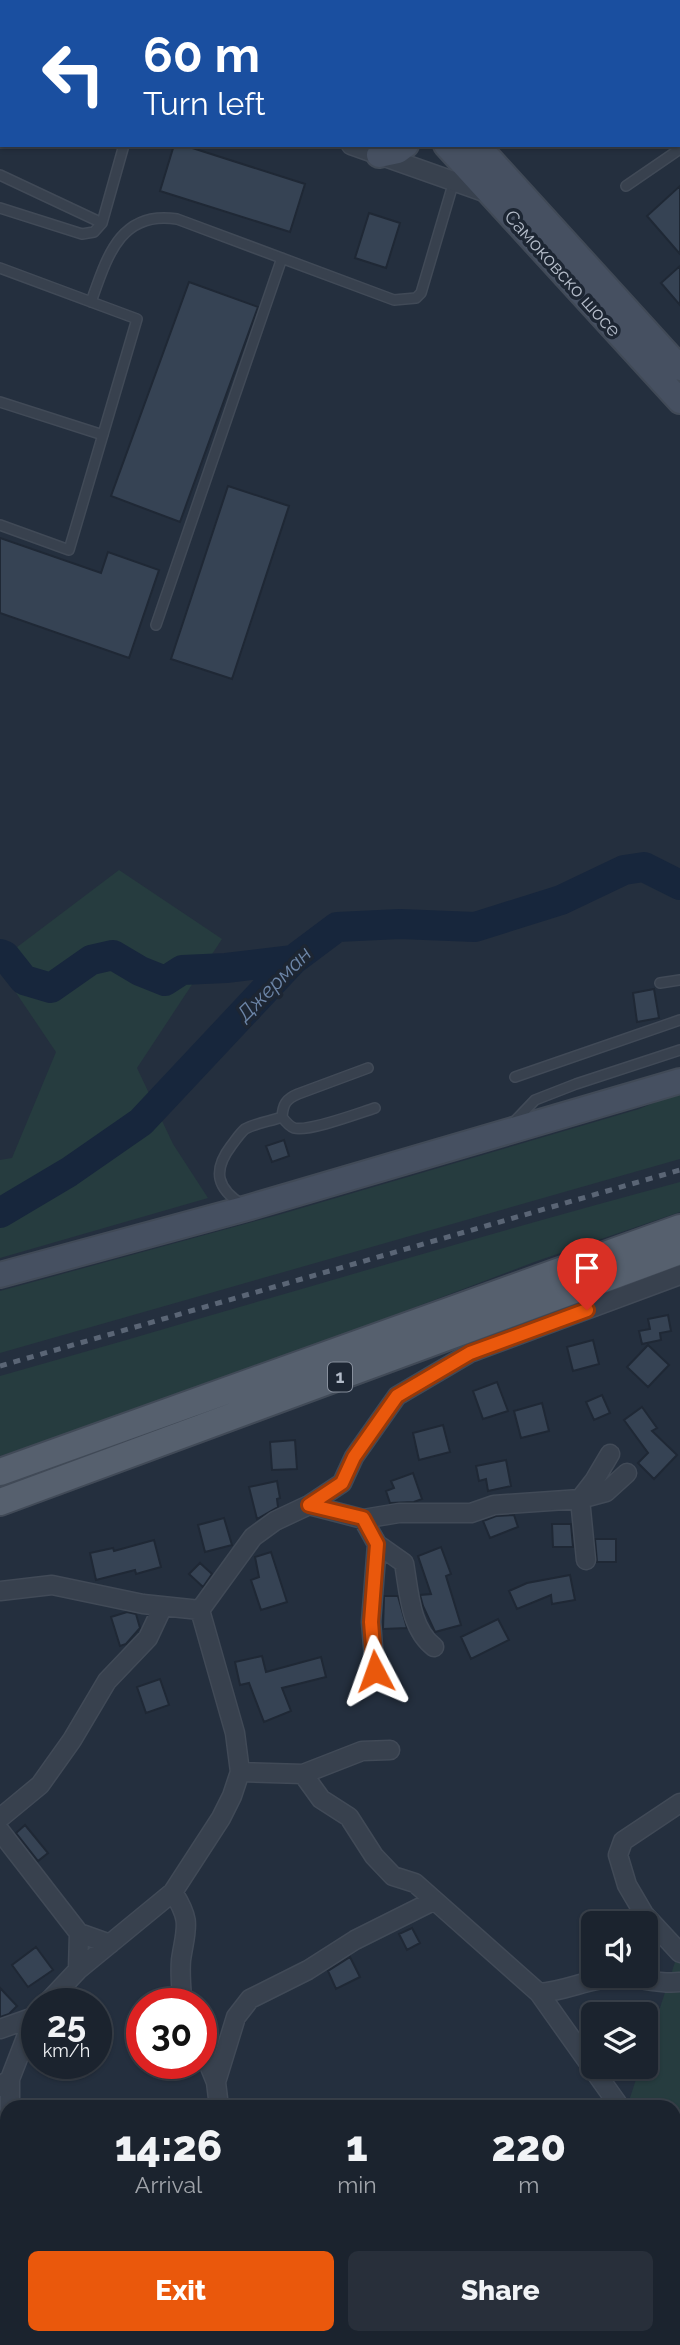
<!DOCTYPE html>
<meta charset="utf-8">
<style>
:root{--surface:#1b232e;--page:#282f3a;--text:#f1f3f6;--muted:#a0a4aa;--line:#39404a;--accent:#ea580c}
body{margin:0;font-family:Raleway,sans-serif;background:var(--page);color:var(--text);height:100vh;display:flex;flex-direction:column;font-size:26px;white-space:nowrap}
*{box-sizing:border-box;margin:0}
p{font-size:23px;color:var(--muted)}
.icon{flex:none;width:38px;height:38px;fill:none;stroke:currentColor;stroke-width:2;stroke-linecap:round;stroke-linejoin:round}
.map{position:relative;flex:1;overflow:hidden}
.panel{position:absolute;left:0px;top:2100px;width:681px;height:245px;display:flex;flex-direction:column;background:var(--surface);border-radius:21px 21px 0 0;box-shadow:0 2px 5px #0004,0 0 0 2px var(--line)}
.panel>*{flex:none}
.hud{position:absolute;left:0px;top:0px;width:681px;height:147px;box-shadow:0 2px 5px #0004,0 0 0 2px var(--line);background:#1a4fa0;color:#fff;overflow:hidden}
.fabs{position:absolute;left:581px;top:1911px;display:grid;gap:14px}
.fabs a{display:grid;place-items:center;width:77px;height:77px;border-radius:10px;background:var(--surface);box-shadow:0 2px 5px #0004,0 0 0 2px var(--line);font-size:35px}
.speed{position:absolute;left:21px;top:1988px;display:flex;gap:14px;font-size:35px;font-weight:700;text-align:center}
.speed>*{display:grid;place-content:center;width:91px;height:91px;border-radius:50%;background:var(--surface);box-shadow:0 2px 5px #0004,0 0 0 2px var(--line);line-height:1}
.speed small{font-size:18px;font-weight:400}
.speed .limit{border:10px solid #d22;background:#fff;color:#111}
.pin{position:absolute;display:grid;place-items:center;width:60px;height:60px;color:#fff;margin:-72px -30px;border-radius:50% 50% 50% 0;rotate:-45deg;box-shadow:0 0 7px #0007}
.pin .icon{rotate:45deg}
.me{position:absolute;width:77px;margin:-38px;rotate:356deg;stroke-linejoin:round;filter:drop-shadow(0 0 5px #0008)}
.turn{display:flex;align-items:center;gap:24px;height:147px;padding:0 28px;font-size:32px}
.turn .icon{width:91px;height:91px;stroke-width:2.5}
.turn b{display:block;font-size:49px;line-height:60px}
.eta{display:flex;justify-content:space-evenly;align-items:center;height:119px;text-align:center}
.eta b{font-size:42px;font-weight:800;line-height:49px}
.primary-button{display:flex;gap:14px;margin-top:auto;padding:14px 28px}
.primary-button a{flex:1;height:80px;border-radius:10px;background:var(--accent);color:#fff;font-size:28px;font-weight:800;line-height:80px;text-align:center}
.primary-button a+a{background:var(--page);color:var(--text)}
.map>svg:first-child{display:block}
.green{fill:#263c3f}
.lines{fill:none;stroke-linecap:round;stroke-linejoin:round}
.river{stroke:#17263c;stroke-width:30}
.building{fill:#364354;stroke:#1f2835;stroke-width:2}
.service-casing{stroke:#414a57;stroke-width:12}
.minor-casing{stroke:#414a57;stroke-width:21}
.secondary-casing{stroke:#414a57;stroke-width:28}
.primary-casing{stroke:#414a57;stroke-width:30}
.service{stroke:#38414e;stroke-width:9}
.minor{stroke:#38414e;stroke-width:18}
.secondary{stroke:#465061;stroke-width:24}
.primary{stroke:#56606e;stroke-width:26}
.rail{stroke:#5a6575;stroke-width:5;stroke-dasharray:7 7;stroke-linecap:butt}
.route-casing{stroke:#983908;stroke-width:18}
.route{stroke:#ea580c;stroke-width:12}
.labels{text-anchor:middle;stroke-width:7;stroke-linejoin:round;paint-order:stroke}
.shield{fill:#1d2633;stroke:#878f9c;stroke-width:2}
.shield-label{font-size:18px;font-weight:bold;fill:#b4bcc9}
.street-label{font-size:19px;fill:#b4bcc9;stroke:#1d2633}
.water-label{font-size:21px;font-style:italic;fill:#6d86a8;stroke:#1d2633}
</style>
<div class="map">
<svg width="680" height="2345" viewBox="0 0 680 2345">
<rect width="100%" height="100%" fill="#242f3e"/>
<path class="green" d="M119,870L222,939L137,1068L173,1144L208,1198L0,1258V1160L12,1158L56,1052L0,969V960Z
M680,1092V1159L0,1353V1291L278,1215L639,1109Z
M680,1182V1212L537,1261L200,1389L0,1456V1376C227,1312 452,1243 680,1182Z
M680,1947V2251L678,2250L674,2257V2107H627L640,2067H646V2050Z
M549,2338H626L622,2345H547Z"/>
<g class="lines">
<path class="river" d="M0,954L5,956L24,980L51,988L91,960L113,955L140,971L165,981L182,970L226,968L293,960
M0,1213L69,1172L141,1122L293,960L337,927L400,924L475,927L561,900L624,870L644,867L680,885"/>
</g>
<path class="building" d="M174,145H183L305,184L290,232L160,191Z
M680,186V254L647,216Z
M369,213L400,223L386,268L355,258Z
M680,266V305L661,283Z
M189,282L258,307L180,522L111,496Z
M228,486L289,506L232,679L171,659Z
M0,538L101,573L108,552L159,570L129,658L0,613Z
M654,989L659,1018L637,1022L633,993Z
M284,1140L289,1156L272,1162L266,1146Z
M668,1315L671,1331L660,1333L661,1340L642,1344L639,1331L650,1329L648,1319Z
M593,1340L599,1364L573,1371L567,1347Z
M648,1345L669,1365L648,1387L627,1367Z
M497,1382L508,1411L483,1419L473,1391Z
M602,1395L610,1413L594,1420L586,1402Z
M542,1403L549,1431L521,1438L514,1411Z
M642,1407L657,1428L652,1431L677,1455L654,1479L638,1463L648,1453L624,1420Z
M443,1425L450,1452L419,1460L413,1433Z
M295,1440L297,1469L272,1470L270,1442Z
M506,1460L511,1486L488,1491L486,1479L479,1481L476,1466Z
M413,1473L422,1499L414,1502L390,1503L386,1491L394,1488L391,1481Z
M277,1481L280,1498L277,1499L278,1507L257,1519L249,1487Z
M514,1515L518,1527L490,1538L483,1521L496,1516Z
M224,1518L232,1545L205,1552L198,1525Z
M552,1524H571L573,1547H553Z
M595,1539H616V1562H597Z
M154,1540L161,1567L136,1574L135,1570L96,1580L90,1553L113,1548L114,1551Z
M441,1547L451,1574L446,1576L461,1625L435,1632L423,1606L420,1595L431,1594L418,1556Z
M271,1552L287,1602L261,1610L251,1580L259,1577L255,1557Z
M200,1563L212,1574L203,1587L189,1574Z
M570,1575L575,1600L552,1604L551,1595L517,1609L509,1591L527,1583Z
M384,1596H398L407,1628L383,1629Z
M127,1612L136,1614L140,1628L126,1644L120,1646L111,1617Z
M498,1619L509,1640L471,1659L461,1637Z
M262,1656L266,1672L321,1657L326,1677L282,1688L291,1711L264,1722L249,1683L240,1685L235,1662Z
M160,1679L169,1705L146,1713L137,1687Z
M25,1825L48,1853L38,1861L16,1833Z
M412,1928L420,1943L407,1950L399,1934Z
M36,1947L53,1970L28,1987L12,1965Z
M350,1957L360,1977L336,1989L328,1971Z
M0,1988L17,2006L9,2014L0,2017Z"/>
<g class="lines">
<g class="service-casing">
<path id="service" d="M0,52L2,46
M0,175L102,223
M626,186L680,149
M0,208L82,234L94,232L102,223L124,145
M0,268L137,319L69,550L0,525
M91,302C107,257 120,210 177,219L394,300L416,298L421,293L454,181
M0,402L103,435
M156,625L282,258
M660,983L680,980
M515,1077L680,1020
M282,1117C285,1121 289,1126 294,1128C309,1132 359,1113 375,1108
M514,1122L535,1100L576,1084L680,1050
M243,1205C217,1189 212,1171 231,1146C235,1141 240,1133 245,1129C256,1123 271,1121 282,1117C283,1104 286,1099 298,1094L368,1068"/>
</g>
<g class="minor-casing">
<path id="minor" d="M0,27H2
M351,145L487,193
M309,1505L363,1519L399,1513H471L494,1505L580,1499L606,1492L627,1473
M363,1519L377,1544L371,1622L375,1671
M377,1544L404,1563C409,1591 410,1629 434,1647
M586,1560L580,1499L594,1481L610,1454
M0,1591L52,1585L143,1604L200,1610L253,1537L275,1521L309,1505L342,1483L354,1457L397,1396L470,1353L680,1275
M240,1772L303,1774L321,1799L349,1817L374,1856L393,1876L415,1883L539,1993L620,2107
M303,1774L362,1751L390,1750
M680,1803L623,1841L618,1855L627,1885L644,1914L680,1953
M0,1818L40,1785L72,1740L107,1681L148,1638L163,1606
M0,1831L79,1933
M173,1892C192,1922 186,1927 181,1960C180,1972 181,1986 182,1998L184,2004
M78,1970L79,1933L110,1944
M539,1993C567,1991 592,1977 620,1977C640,1977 660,1985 680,1982
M46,2004L78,1970L173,1892L221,1818L232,1796L240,1772L235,1733L200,1610
M0,2029L34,2017
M201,2045L216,2082
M0,2087L10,2079L34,2017L37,2014
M10,2107V2079
M219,2107L216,2082L236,2017L250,1999L308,1970L355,1940L433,1901
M0,2164L7,2174
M292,2338L295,2345
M511,2345L512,2338"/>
</g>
<g class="secondary-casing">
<path id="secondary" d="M339,0L340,2
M363,0L364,2
M446,145L680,401
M477,145L680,368
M379,155L398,151L406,145
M0,1275L247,1208L680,1081"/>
</g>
<g class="primary-casing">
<path id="primary" d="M0,1472L680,1228
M0,1502L680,1251"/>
</g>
<use href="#service" class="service"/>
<use href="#minor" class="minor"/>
<use href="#secondary" class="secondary"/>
<use href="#primary" class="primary"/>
<path class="rail" d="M0,1366L680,1170"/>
</g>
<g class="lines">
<g class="route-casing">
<path id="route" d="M375,1671L371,1622L377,1544L363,1518L309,1505L342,1483L354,1457L397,1396L470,1353L587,1310"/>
</g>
<use href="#route" class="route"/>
</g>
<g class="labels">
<rect class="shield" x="328" y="1362.5" width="24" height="29" rx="5"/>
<g class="shield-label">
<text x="340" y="1383">1</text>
</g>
<g class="street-label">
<text transform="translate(563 273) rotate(48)" y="7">Самоковско шосе</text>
</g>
<g class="water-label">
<text transform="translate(274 984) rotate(-45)" y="7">Джерман</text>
</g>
</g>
</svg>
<div class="fabs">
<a><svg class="icon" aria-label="sound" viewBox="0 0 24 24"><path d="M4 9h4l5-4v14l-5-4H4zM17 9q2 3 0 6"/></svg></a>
<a><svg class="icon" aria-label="layers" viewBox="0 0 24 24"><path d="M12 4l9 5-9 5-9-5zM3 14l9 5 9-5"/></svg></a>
</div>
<div class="speed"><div>25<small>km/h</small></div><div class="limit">30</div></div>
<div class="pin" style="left:587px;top:1310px;background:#d93025"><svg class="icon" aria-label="arrive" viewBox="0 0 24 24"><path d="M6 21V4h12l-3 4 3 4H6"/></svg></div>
<svg class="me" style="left:375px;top:1671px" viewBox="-20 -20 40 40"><path d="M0-17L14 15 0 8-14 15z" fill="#ea580c" stroke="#fff" stroke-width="4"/></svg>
<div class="hud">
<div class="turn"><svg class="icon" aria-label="left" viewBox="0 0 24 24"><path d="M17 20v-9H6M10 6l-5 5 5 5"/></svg><div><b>60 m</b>Turn left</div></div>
</div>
<section class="panel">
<div class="eta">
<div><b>14:26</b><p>Arrival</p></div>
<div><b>1</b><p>min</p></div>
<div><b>220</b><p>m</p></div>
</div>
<div class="primary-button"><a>Exit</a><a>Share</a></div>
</section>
</div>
